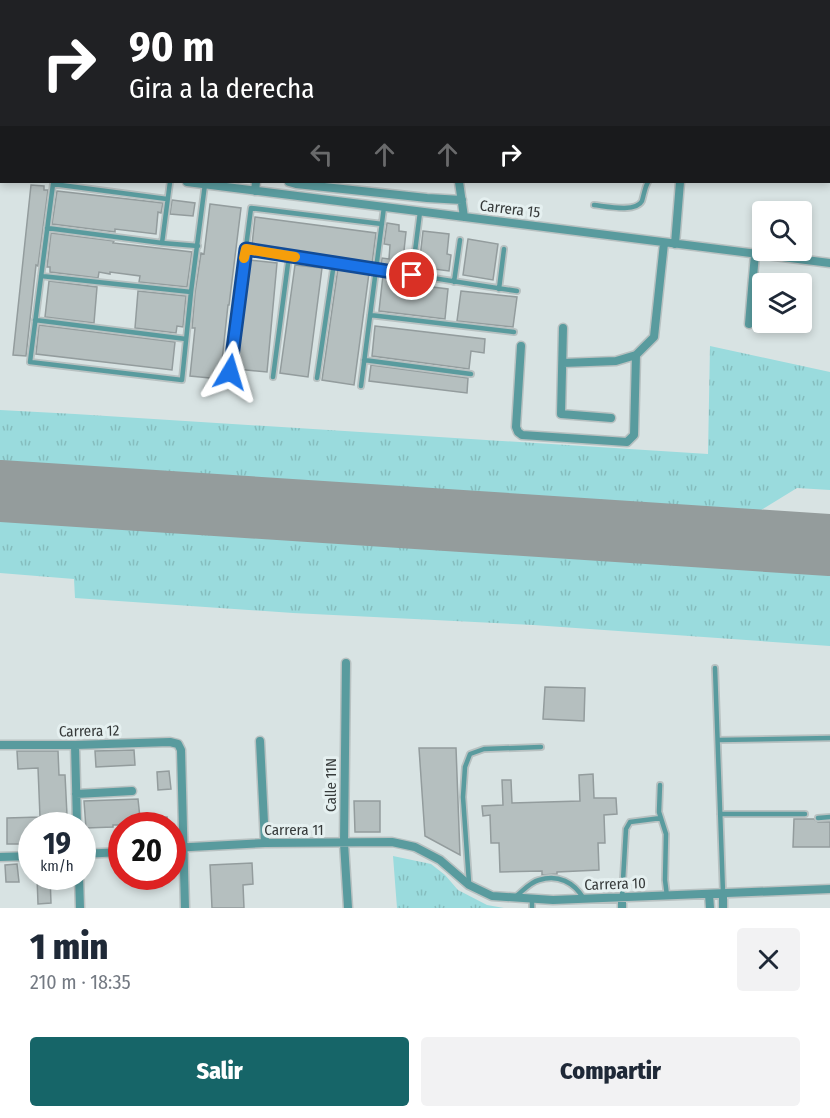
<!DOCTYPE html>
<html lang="es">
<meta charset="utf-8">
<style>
:root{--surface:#fff;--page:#f2f2f3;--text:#1f2937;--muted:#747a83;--accent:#166568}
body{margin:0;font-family:"Fira Sans Condensed",sans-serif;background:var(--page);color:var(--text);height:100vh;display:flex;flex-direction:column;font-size:22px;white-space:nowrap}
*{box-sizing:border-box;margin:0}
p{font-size:20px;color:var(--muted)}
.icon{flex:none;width:33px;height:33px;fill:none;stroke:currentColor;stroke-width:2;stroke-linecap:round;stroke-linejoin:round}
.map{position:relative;height:908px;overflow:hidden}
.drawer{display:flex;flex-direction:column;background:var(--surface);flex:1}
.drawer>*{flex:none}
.top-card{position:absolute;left:0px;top:0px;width:831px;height:183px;box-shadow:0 3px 9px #0003;background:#202124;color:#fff;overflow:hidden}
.buttons{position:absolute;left:752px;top:201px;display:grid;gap:12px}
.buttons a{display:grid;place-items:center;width:60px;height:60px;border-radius:6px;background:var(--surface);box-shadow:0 3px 9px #0003;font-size:30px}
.speed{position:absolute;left:18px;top:812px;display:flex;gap:12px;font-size:30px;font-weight:700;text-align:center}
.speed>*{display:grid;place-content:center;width:78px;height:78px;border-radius:50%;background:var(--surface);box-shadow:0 3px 9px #0003;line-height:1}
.speed small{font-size:15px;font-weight:400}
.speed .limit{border:9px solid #d22;background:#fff;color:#111}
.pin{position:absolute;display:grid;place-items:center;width:51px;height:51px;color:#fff;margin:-26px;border:3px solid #fff;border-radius:50%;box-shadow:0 2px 6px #0007}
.me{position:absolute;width:66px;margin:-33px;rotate:7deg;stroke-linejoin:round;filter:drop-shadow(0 0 4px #0008)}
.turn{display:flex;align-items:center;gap:21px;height:126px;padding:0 30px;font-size:27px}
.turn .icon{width:78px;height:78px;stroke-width:2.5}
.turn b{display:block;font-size:42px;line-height:51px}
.lanes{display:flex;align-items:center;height:57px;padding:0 30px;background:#0003;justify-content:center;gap:30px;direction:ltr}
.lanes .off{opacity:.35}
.round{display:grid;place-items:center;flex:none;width:63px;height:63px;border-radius:6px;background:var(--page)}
.headline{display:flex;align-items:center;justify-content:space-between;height:102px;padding:0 30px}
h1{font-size:36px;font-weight:800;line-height:45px}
.cta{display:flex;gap:12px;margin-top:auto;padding:12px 30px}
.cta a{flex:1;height:69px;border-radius:6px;background:var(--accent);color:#fff;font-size:24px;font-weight:800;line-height:69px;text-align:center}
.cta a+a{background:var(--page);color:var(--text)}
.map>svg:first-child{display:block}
.grass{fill:url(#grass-tufts)}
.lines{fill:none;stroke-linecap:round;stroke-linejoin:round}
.runway{stroke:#949c9c;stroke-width:62}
.building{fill:#b5bfbf;stroke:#939c9d;stroke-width:1.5}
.service-casing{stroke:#b8c1c1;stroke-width:8}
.minor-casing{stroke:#b8c1c1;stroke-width:11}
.service{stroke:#599b9e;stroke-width:4.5}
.minor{stroke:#599b9e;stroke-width:8}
.route-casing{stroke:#114b97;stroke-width:15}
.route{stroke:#1a73e8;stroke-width:10}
.slow{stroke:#f59e0b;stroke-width:10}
.labels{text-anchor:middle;stroke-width:6;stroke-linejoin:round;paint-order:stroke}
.street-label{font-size:15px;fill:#363a3a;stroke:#e5f0f0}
</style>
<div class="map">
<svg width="830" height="908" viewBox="0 0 830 908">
<defs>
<pattern id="grass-tufts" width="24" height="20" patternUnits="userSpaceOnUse" patternTransform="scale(1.5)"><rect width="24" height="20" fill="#9adbdd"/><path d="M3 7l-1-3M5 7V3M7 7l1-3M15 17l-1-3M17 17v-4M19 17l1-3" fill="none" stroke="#85bdbe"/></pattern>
</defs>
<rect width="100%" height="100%" fill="#d8e3e3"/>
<path class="grass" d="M710,346L830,372V490L797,488L750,517L0,469V410L75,414L708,454Z
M0,520L830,570V646L533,625L293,613L75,598L74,579L0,573Z
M393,856L431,864L445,875L458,890L487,905L504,908H397Z"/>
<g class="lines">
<path class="runway" d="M0,491L830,545"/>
</g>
<path class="building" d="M31,185L44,186V190H48L38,266L36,265L26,356L13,355Z
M57,191L163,203L161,213L158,212L156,234L115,229V232L52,224Z
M172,200L195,203L193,216L170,214Z
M210,204L241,208L229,305H228L220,379L190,376L195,328H192L195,293L201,253L204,254Z
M255,217L376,233L372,264L338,259L339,258L252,245Z
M387,223L399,225V231L406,232L402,269L381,265L382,258L389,259L390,245L384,244Z
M423,231L449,234L447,254L451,255L449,271L419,267Z
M51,233L114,241L113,243L192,252L187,287L139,282L140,276L110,272V274L99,272L98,278L50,272V267H47Z
M468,239L498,244L493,280L463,275Z
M249,260L277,263L267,372L237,369Z
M295,265L322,268L308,377L280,373Z
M338,268L369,273L354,385L322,380Z
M383,275L401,278V283L448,289L445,319L379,311Z
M49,281L97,287L94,323L45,317Z
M138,291L186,296L183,327L177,326L176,333L135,328Z
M461,291L517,297L513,327L457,321Z
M39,325L175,342L172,370L36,354Z
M375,326L485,339L484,353L471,351L469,369L372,356Z
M371,365L468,378L467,393L369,381Z
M545,687L585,688L584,721L543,719Z
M419,748H456L460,855L425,836Z
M134,750L135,765L96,767L95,751Z
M17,751H58L59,775H65L67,815H48V825H32V844H7V818L40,817L38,768L18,769Z
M169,771L171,789L158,790L157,772Z
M593,774L594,798H616L617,814L604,815L605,843H598L599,870L557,872V874L542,875V871L500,872L499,843H491L490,815L483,816L482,806L503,805L502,780H511L512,803L580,801L579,775Z
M138,799L140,818L167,817L168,825H113V827L86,828L84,801Z
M354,801H380V832H355Z
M794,819H814L818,822H830V847H793Z
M252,863L253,884L243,885L244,908H212L210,865Z
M17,864L19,882H6L5,865Z
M37,876H50L51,903L38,904Z"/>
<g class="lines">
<g class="service-casing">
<path id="service" d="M167,199L53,184L30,362L182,380L191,292L205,184
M594,205C605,206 636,213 642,201C644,194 645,187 648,182
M47,228L162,243L198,246
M162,243L170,182
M246,249L517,291
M412,275L420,212
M41,276L191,292
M454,282L460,240
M499,289L504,249
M370,315L514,332
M35,320L186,339
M364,360L471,374
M230,372L251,208L382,224
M273,377L289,256
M317,378L334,263
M361,386L384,207
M715,668L723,893
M718,740L830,738
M660,785L659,812L666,834L665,880L667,896
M720,814H805
M818,818L830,817
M469,883L463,797L465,767L470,754L484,749L541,747
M515,897C522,892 530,882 539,880C558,874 574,882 584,899
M622,897L626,829L630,822L661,818
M532,898V908"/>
</g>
<g class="minor-casing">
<path id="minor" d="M18,2L19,0
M117,2L119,0
M0,157H2
M187,182L830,263
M289,182L296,184L427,198L462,200
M459,182L464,217
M255,191L256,182
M675,244L680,182
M749,324L755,254
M563,328L561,414L611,418
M521,346L516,427L518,432L522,435L627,442L634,435L636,355
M563,363L616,361L636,355L654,337L664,243
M346,663L344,843L348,908
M260,741L265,843
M0,745H75L170,742L178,744L181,750L185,908
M75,745L77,825
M76,794L132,791
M172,848L265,843L392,842L415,847L440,860L469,885L492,896L553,900L830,889
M82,854L122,852
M0,857L32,856
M79,876L80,908
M709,894L710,908
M622,908V897
M723,908V894"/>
</g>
<use href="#service" class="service"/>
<use href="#minor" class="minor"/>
</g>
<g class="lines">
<g class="route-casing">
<path id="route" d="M230,372L246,249L412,275"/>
</g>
<use href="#route" class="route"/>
<path class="slow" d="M244,258L246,249L295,257"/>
</g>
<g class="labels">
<g class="street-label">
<text transform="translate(510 209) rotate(7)" y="5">Carrera 15</text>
<text transform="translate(89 731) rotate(-1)" y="5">Carrera 12</text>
<text transform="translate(331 785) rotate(-90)" y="5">Calle 11N</text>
<text x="294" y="835">Carrera 11</text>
<text transform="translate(615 884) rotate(-2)" y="5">Carrera 10</text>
</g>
</g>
</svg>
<div class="buttons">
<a><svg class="icon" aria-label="search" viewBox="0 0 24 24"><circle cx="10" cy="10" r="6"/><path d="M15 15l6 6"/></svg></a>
<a><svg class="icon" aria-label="layers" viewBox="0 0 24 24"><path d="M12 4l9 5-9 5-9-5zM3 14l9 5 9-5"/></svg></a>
</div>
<div class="speed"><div>19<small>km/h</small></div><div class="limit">20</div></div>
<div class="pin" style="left:412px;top:275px;background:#d93025"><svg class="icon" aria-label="arrive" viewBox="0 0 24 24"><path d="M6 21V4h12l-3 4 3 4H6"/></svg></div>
<svg class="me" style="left:230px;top:372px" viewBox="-20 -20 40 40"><path d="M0-17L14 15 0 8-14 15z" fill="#1a73e8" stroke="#fff" stroke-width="4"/></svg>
<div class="top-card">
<div class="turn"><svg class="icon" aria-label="right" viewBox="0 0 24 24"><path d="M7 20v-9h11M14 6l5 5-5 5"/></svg><div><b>90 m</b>Gira a la derecha</div></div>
<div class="lanes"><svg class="icon off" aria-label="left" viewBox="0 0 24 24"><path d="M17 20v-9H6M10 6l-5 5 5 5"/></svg><svg class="icon off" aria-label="ahead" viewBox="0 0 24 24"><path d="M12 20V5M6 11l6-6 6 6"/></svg><svg class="icon off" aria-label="ahead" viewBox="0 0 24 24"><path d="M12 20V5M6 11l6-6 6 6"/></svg><svg class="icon" aria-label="right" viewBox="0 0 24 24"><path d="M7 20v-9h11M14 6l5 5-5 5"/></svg></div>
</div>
</div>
<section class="drawer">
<div class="headline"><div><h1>1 min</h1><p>210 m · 18:35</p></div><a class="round"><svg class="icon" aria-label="close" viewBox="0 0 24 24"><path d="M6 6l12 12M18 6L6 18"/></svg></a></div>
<div class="cta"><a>Salir</a><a>Compartir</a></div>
</section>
